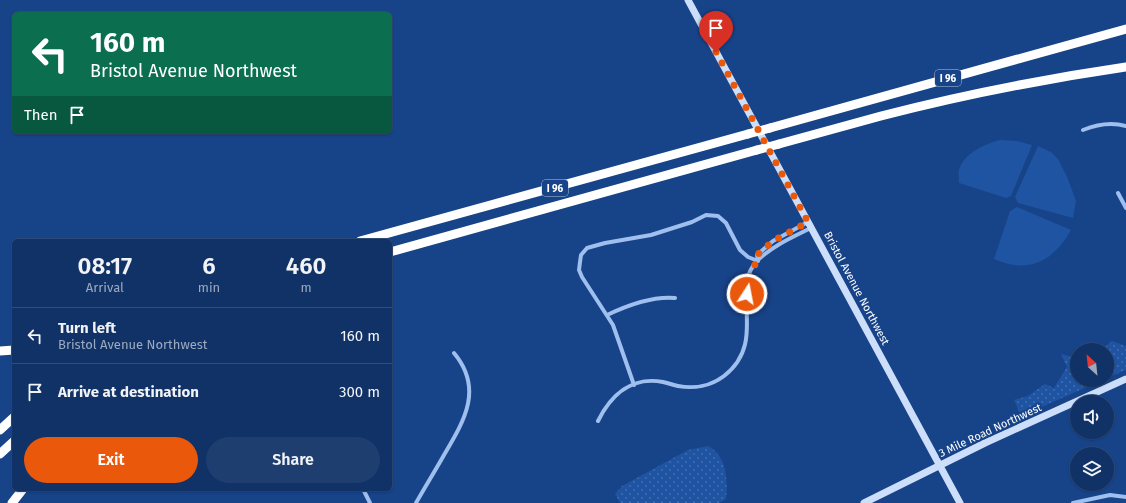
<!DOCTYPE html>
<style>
:root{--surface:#113267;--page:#1e3e70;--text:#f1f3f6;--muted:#9caac0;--line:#304d7b;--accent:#ea580c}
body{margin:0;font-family:"Fira Sans",sans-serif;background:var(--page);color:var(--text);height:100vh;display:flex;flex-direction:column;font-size:15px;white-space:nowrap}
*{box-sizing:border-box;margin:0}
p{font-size:13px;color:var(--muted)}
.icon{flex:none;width:22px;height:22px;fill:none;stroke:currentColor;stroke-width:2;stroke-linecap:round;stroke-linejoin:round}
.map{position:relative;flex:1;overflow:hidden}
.drawer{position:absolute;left:12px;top:239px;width:380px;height:252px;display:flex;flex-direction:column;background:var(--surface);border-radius:6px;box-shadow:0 1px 3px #0004,0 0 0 1px var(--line)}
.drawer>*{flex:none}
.guide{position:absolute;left:12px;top:12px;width:380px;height:122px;border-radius:6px;box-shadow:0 1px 3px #0004,0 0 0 1px var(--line);background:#0b6e4f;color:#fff;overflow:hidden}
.needle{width:26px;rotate:333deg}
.controls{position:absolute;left:1070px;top:343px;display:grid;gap:8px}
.controls a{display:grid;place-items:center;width:44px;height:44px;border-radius:50%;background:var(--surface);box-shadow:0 1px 3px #0004,0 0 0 1px var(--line);font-size:20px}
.pin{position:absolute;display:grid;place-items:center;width:34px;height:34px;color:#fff;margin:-41px -17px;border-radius:50% 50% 50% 0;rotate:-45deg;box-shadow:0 0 4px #0007}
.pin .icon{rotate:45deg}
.me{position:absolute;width:44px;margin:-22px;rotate:11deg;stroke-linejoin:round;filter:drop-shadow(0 0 3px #0008)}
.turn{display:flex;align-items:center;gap:14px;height:84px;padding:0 12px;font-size:18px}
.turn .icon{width:52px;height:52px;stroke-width:2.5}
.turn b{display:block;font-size:28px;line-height:34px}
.then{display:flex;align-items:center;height:38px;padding:0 12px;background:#0003;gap:8px;font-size:15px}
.eta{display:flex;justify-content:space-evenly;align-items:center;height:68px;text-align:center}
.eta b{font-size:24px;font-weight:600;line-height:28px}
.button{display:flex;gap:8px;margin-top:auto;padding:8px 12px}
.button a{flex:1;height:46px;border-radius:24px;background:var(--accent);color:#fff;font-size:16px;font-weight:600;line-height:46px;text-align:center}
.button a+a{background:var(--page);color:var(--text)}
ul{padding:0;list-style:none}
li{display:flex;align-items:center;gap:12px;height:56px;padding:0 12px;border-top:1px solid var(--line)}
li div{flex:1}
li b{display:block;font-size:15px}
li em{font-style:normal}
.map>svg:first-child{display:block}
.green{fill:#1f54a3}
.park{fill:url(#park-dots)}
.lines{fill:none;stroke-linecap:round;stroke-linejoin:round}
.street{stroke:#9fbfee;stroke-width:4}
.secondary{stroke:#ccdefa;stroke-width:7}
.highway{stroke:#fff;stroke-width:9}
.highway-bridge{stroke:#fff;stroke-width:9}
.route{stroke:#ea580c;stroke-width:7;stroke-dasharray:0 12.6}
.labels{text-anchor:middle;stroke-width:4;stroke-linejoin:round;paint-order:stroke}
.shield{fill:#174389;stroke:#b9c7dc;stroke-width:1}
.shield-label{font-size:10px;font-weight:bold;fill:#fff}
.street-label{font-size:11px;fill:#fff;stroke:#174389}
</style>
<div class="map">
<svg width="1126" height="503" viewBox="0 0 1126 503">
<defs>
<pattern id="park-dots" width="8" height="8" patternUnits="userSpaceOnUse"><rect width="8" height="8" fill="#1f54a3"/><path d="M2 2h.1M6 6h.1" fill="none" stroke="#416eb1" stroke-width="1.8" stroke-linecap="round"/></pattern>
</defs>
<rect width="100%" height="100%" fill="#174389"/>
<path class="green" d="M1000,140L1017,141L1032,145L1011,196L1006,198L959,183C959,179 958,174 959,170C964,153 985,144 1000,140Z
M1038,146L1051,152L1058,159L1068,179L1076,201L1073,218L1018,203L1015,197Z
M1017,207L1071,230C1053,262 1028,274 994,259L1010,211Z"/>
<path class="park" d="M1112,341L1126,346V370L1107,378V350H1087L1090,344L1101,350Z
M1061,354L1077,358V380H1103L1021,416L1014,400L1028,396L1045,384L1054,388L1067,367Z
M708,446C727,456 728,480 726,499L719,503H620L615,494L622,486L688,450Z"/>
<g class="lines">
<path class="street" d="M1083,130C1098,124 1111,122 1126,126
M1118,193L1126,208
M758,261L757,255L773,241L808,222
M607,315C628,305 652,296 675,298
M634,385L613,325L582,277L579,270L580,262L581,255L587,248L605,243L651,235L692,222L706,215L718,216L726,223L740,250L748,257L758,261
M598,421C611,395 632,376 663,382C668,383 673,385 678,386C694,389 711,386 724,376C769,341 729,290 757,261C772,246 793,237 811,228
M363,489L370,503
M416,503C425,487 435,471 444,455C464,421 484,389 454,353
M1073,503L1110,495L1126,497"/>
<path class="secondary" d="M688,0L960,503
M864,503L985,443L1126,379"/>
<path class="highway" d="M770,128L1126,29
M779,144C813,135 847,125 881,116C962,95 1044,79 1126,67
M360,241L748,134
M390,252L757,150
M0,351L14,350
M0,430L14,417
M0,454L14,441
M12,503L23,489"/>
<path class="highway-bridge" d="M748,134L770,128
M757,150L779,144"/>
</g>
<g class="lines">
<path class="route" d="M716,52L808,222L773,241L757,255C758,263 753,266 751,273C748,280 747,287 747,294"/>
</g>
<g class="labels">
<g class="shield">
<rect x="935" y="70" width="26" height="16" rx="3"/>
<rect x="542" y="180" width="26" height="16" rx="3"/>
</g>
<g class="shield-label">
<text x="948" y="82">I 96</text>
<text x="555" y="192">I 96</text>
</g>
<g class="street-label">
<text transform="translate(857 288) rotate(62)" y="4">Bristol Avenue Northwest</text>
<text transform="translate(990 430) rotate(-25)" y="4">3 Mile Road Northwest</text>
</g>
</g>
</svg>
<div class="controls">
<a><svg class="needle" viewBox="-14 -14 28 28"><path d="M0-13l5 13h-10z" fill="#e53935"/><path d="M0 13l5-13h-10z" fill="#9caac0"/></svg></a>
<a><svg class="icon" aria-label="sound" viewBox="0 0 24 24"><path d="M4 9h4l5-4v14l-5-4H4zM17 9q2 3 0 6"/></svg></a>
<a><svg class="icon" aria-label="layers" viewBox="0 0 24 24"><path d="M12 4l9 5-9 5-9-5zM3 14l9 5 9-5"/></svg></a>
</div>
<div class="pin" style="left:716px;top:52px;background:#d93025"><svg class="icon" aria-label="arrive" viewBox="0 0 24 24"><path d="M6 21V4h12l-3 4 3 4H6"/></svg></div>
<svg class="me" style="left:747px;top:294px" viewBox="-20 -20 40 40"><circle r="17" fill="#ea580c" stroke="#fff" stroke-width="3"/><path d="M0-11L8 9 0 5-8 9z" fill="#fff"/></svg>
<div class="guide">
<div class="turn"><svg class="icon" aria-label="left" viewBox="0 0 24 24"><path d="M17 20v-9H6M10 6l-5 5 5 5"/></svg><div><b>160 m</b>Bristol Avenue Northwest</div></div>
<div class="then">Then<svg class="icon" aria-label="arrive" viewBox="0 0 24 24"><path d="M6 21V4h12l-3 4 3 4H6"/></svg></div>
</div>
<section class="drawer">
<div class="eta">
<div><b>08:17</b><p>Arrival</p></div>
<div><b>6</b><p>min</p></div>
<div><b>460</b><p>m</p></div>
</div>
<ul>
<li><svg class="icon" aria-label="left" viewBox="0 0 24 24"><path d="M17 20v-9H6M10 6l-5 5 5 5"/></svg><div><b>Turn left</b><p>Bristol Avenue Northwest</p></div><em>160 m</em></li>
<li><svg class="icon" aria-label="arrive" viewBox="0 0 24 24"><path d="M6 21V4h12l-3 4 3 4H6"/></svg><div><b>Arrive at destination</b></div><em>300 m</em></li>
</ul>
<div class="button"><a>Exit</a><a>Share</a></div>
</section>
</div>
